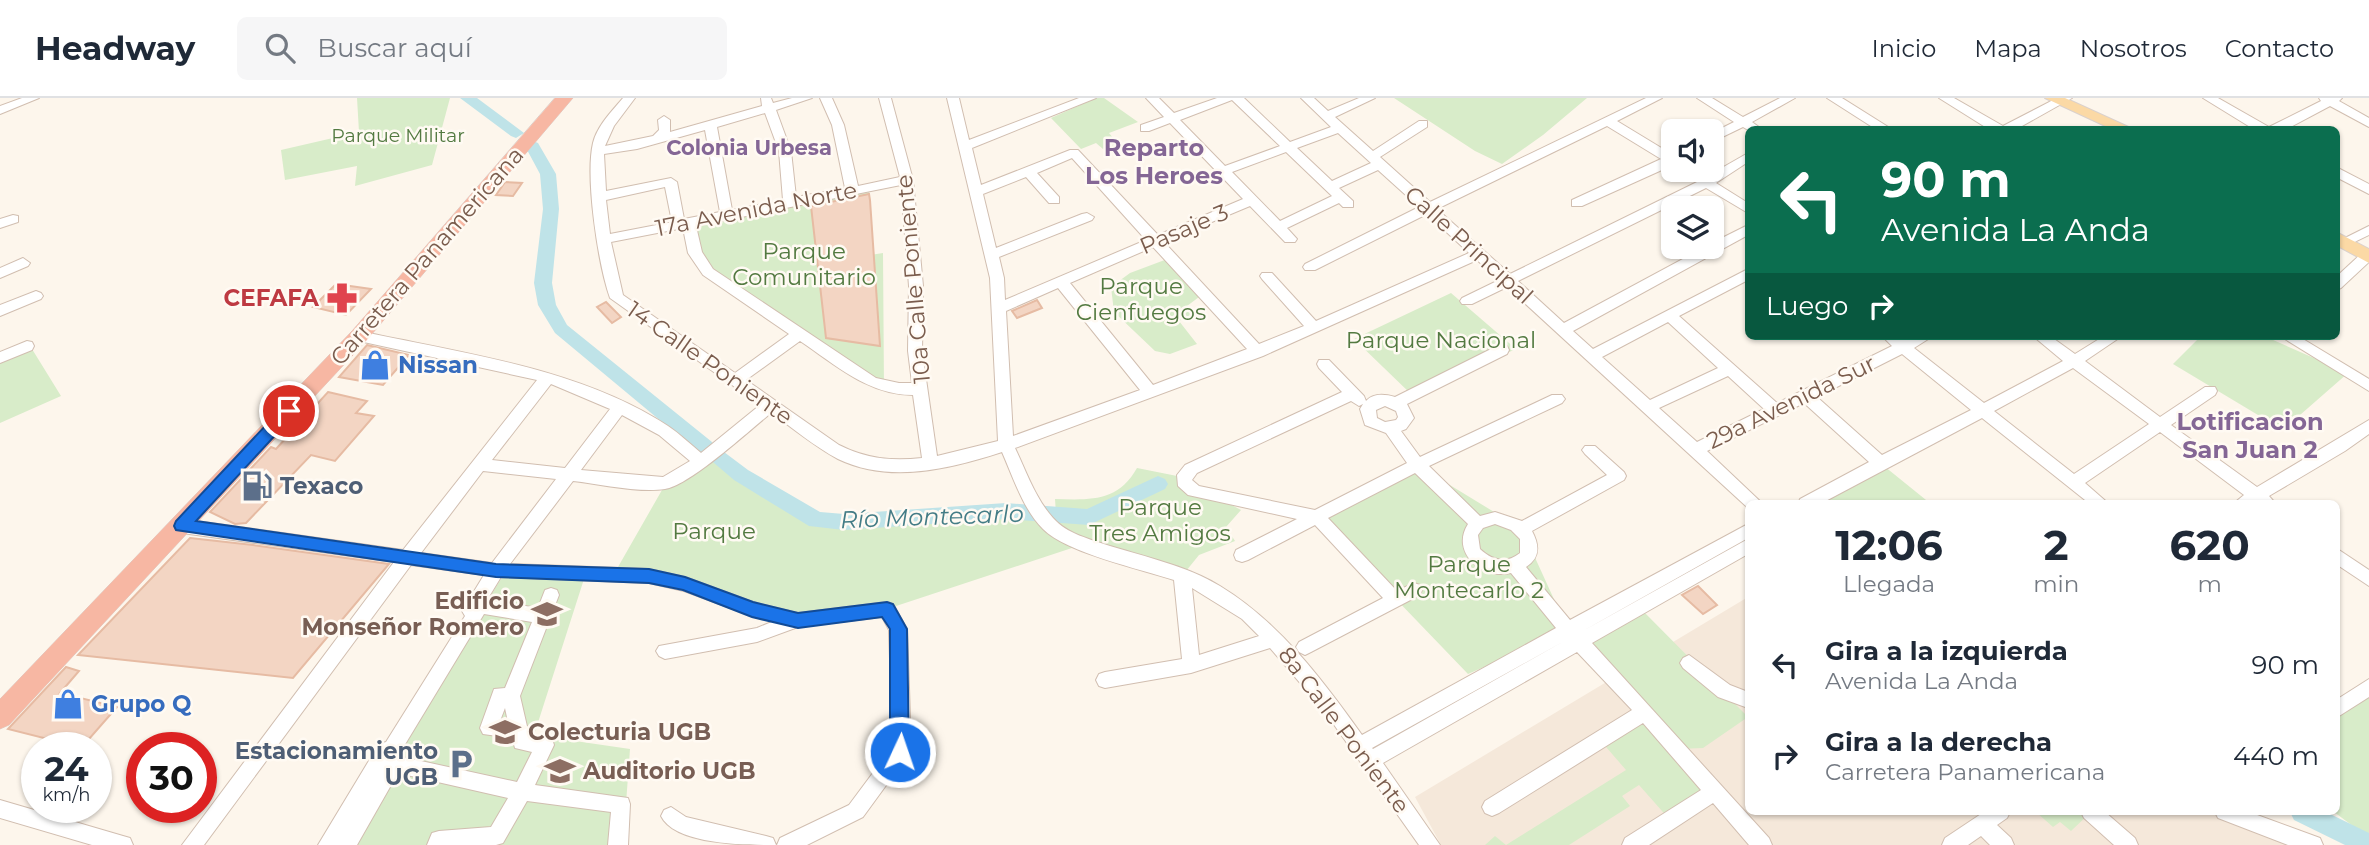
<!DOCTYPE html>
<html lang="es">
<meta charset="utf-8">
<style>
:root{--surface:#fff;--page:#f6f6f7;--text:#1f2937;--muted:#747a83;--line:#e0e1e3}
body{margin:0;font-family:Montserrat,sans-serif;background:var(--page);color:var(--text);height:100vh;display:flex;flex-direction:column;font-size:26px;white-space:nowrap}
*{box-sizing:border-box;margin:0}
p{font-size:23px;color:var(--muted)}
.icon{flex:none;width:38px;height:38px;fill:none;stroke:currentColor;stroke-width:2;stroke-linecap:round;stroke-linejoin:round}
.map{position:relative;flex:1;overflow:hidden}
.drawer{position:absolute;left:1745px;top:402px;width:595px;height:315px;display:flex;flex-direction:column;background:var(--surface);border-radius:10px;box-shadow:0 2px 5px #0004}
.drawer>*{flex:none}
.top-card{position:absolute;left:1745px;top:28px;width:595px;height:214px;border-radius:10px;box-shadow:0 2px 5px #0004;background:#0b6e4f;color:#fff;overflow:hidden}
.controls{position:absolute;left:1661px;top:21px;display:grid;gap:14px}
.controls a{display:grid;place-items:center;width:63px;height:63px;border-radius:10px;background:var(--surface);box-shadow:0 2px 5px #0004;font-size:35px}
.speed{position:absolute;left:21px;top:634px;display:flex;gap:14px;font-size:35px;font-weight:700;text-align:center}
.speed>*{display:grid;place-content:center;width:91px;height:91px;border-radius:50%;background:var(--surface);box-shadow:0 2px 5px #0004;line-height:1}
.speed small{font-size:18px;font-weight:400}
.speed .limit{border:10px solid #d22;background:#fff;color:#111}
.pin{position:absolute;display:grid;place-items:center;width:60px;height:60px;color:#fff;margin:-30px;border:4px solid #fff;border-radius:50%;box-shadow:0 2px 7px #0007}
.me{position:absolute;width:77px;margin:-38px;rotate:3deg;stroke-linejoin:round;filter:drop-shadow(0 0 5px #0008)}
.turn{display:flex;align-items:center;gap:24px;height:147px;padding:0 21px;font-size:32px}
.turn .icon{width:91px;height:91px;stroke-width:2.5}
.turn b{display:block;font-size:49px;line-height:60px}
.then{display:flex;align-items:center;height:66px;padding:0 21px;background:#0003;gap:14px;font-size:26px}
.eta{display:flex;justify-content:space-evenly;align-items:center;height:119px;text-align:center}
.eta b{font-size:42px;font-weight:700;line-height:49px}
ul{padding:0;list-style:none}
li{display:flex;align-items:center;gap:21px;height:91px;padding:0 21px}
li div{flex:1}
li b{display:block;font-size:26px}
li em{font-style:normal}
header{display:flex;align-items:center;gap:42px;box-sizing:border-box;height:98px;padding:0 35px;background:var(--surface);border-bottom:2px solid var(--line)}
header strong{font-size:33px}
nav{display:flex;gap:38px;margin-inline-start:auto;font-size:24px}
.search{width:490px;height:63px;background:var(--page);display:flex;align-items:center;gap:18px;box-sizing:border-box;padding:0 24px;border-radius:10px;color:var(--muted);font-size:26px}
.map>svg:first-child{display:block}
.residential{fill:#f5e8da}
.green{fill:#d8ecc9}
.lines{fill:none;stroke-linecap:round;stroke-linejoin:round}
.river{fill:#bfe3e8;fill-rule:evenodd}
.building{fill:#f3d5c3;stroke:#e6bba3;stroke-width:2}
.minor-casing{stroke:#d1beb0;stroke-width:2}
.major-casing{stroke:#dad1cd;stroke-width:2}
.highway-casing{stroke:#dad1cd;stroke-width:1}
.minor{fill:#fff;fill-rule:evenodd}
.major{fill:#fbd9a5;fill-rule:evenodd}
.highway{fill:#f7b7a3;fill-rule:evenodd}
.route{fill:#1a73e8;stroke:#114b97;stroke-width:2}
.labels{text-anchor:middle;stroke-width:5;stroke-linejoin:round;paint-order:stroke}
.far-park-label{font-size:19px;fill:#537a41;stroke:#fffaf3}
.far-neighbourhood-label{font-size:21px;font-weight:bold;fill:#846695;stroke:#fffaf3}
.street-label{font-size:23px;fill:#7a5c4d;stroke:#fffaf3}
.park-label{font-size:23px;fill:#537a41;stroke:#fffaf3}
.health-label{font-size:23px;font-weight:bold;fill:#be3a42;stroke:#fffaf3;text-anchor:end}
.shop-label{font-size:23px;font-weight:bold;fill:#366cbe;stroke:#fffaf3;text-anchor:start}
.service-label{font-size:23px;font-weight:bold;fill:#4e5e75;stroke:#fffaf3;text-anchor:start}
.education-label{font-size:23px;font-weight:bold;fill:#785e54;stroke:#fffaf3;text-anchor:start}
.neighbourhood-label{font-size:24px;font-weight:bold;fill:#846695;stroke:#fffaf3}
.water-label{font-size:24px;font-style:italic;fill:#437c86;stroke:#fffaf3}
</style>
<header>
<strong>Headway</strong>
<div class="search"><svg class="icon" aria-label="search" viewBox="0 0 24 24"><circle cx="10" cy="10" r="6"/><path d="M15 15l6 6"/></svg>Buscar aquí</div>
<nav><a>Inicio</a><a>Mapa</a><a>Nosotros</a><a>Contacto</a></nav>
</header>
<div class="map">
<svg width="2369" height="747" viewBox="0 0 2369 747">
<rect width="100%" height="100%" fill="#fdf6ec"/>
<path class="residential" d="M1748,499V714H2225L2313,747H1441L1415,699Z"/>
<path class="green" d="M357,0H450L432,67L355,88L357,68L285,82L281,52L359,34Z
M1096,0H1104L1138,24L1109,35L1118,46L1103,51L1096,45L1081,51L1051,20Z
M1394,0H1587L1543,37L1502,66L1475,53Z
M869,94L864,158L883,155L884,289L708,174L689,126Z
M1170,160L1203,196L1187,208L1194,216L1179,223L1197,246L1170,256L1155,253L1114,214L1111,189L1130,175Z
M1451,195L1516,251L1412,297L1354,241Z
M2201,238H2264L2348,275L2283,332L2173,266Z
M32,251L61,298L0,325V265Z
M717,359L816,422L1006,413L1057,430L1055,401C1090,402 1118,404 1137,370L1177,378L1241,412L1226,429L1235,443L1199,457L1182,478L1084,446L887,511L784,519L719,498L614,476L666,385Z
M1879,364L1931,406H1816Z
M1417,367L1522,431L1568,532L1468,576L1317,419Z
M506,473L584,481L534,637L630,651L623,747H334Z
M1645,515L1748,619L1703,650L1678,651L1714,694L1670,722L1639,687L1622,698L1630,708L1569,747H1485L1495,738L1506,747L1626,672L1600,642L1650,622L1579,543Z
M2369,594V740L2334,714H2336V616Z
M2036,714H2091L2071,733L2060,724L2053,729Z"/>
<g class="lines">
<path class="river" d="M460,0H477L524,35L516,40L511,38Z
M533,43L538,45L556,76L559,111L552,185L556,207L567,227L712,344L714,349L712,353L724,354L748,372L820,414L844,416L1006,405L1087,411L1158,378L1165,381L1168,386L1165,391L1089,427L1006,421L844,432L809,428L734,382L707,359L710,355L698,354L555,235L538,207L534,185L543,111L540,76L525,48Z
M2290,714H2326L2369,735V747H2345L2294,722Z"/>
</g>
<path class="building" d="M505,84L522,85L513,98L496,97Z
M869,96L870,102L880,248L826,240L811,108Z
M336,186L371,191L346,217L313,209Z
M1037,202L1042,210L1017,220L1012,213Z
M606,204L621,219L612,225L597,209Z
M367,247L409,257L383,287L339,279Z
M328,294L367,303L356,315L374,318L335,363L311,357L246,425L235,426L210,414L271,349L276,351Z
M190,440L253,447L389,466L293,580L78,557Z
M1698,488L1717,507L1703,516L1682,497Z
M66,569L79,573L60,595L117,609L82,649H46L52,642L8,631Z"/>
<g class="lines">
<g class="minor-casing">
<path id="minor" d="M22,0H39L0,16V8Z
M623,0H635L614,28L605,48L653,38L659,32L658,22L664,18L670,22V34L762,8L761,0H771L773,5L792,0H812L776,12L791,53L796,99L845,90L832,27L820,0H832L844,27L858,88L900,79L879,0H891L913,82L923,188L922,253L937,358L998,343L990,180L947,0H959L969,42L1079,0H1096L972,50L981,87L1070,52H1078L1158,137L1243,101L1170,25L1149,33H1141V27L1164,19L1146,0H1159L1174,15L1217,0H1244L1290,44L1331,29L1301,0H1314L1328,13L1359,0H1375L1335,19L1373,53L1419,23H1427V29L1380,59L1430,104L1646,0H1662L1617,23L1673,57V67L1582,108H1572V102L1661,61L1607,28L1437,111L1510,176L1697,84L1680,72H1695L1706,79L1748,55V64L1716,85L1748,105V115L1706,90L1518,183L1564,225L1705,149H1712V145L1748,127V137L1573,233L1593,251L1748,171V182L1679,218L1777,305L1892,248L1882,238H1899L1904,242L1913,238H1933L1914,250L1984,305L2063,263L2033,238H2050L2075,256L2104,238H2122L2085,263L2160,319L2205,289H2215L2217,293L2215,297L2171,327L2257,389L2369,322V336L2345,353L2269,398L2276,406H2233L2244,397L2160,334L2085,385L2109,406H2090L1982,320L1820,406H1798L1800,401L1869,364L1804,305L1707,353L1763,406H1748V410L1507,189L1472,206H1462L1460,203L1462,200L1499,182L1477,162L1263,258L1015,350C1026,373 1035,400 1053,420C1067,436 1090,441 1110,448C1146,459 1187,468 1220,488C1279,524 1322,581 1362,637L1556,530L1511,475C1482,482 1450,454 1468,426L1415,375L1328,420L1397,493L1414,485L1420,487L1422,492L1420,497L1311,554L1305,557L1299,554L1296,549L1299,544L1383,500L1315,427L1248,462L1242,464L1236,462L1234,457L1236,452L1297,421L1188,397L1178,388L1177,377L1185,367L1342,294L1319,270L1317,266L1319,262H1329L1364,298L1366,303C1373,295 1385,296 1395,299L1497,248H1507L1509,252L1507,256L1407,306L1414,320L1406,331L1401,333L1420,359L1552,297H1562L1565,301L1562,305L1429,368L1480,418L1495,414L1522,423L1607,377L1585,356L1582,352L1585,348H1595L1624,374L1626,378L1624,382L1532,433C1540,448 1540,460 1526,469L1570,522L1748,426V440L1581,534L1748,441V456L1592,545L1769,740L1772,747H1749L1713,705L1649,747H1622L1625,740L1701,692L1643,625L1499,715L1492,718L1485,715L1482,709L1485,703L1632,612L1577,554L1383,665L1440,747H1419L1325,614L1270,550L1191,575L1105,590L1099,588L1096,582L1099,576L1105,574L1182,561L1174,482C1140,471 1067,455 1043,431C1023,411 1013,379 1002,354C950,371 890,386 838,361C815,349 793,330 771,315C750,332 689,388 665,391C638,395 600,386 573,383L510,466L649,471L685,479L753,504L798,515L887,504L893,506L907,531L910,619L908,654L906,660L863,719L807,747H777L780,740L849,707L890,652L892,619L889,532L882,519L798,529L757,544L665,561L659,558L656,553L659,548L757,530L774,523L752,518L684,493L649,485L501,479L487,502L538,510L545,492L551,490L557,492L559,497L520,598L529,637L552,641L554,647L535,687L628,700L630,706L628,747H608L611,714L527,703L503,745L496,747H427L432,735L439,733L491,729L508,700L398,675L357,747H318L379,646L386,644L465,518L462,513L484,477L411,467L204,747H182L394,464L182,435L176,433L174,428L176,423L182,421L403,452L537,282L359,243L352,238L354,234L359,233C461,255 580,270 668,328C680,336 690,346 701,355L760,307L610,200C598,166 585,79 593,45C597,28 612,13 623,0ZM1232,2L1280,48L1225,68L1180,22ZM765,15L779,53L783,102L732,112L717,29ZM705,32L720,114L684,121L677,84L671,80L606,93L604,56L637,51ZM1338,35L1371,65L1332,83L1297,50ZM1286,54L1332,98L1280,123L1232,74ZM1072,60L1146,142L1005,202L1004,180L999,159L1092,122L1094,119L1087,115L1082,116L996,150L983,96L1026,79L1049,105H1059V99L1037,75ZM1378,72L1419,109L1305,166L1303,169L1305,172H1315L1427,116L1469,155L1316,223L1272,175H1262L1260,178L1262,181L1304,228L1259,246L1164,144L1250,108L1285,144H1295L1297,141L1287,130L1339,105L1343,109H1353V103L1339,90ZM901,87L909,188L908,253L912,285H899L876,280L713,171L702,154L696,128ZM665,89L672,124L610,136L606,102ZM683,130L688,155L703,177L789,236L735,275L623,197L611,144ZM1153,149L1247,251L1153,287L1070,185ZM1058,190L1140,292L1013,338L1006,213ZM1668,224L1718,270L1650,302L1602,259ZM800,243C836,267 868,297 913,297L922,360C892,363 866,361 839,347L746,282ZM1902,256L1971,312L1882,357L1817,299ZM2073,270L2149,326L2074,376L1994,313ZM1728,278L1764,311L1697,344L1659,310ZM551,286L610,311L565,370L492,362ZM1351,303L1359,308L1363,306L1360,311L1365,327L1386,335L1407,365L1315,412L1199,388L1192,382L1197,375ZM1385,308L1396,313L1398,319L1396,322L1385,324L1377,320L1376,312ZM622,317L659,337L690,363L663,379L581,372ZM483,373L556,381L492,465L421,455ZM1495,426L1511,432L1520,441V455C1506,466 1493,463 1480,451L1478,437L1483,430ZM1192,490L1242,521L1259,538L1199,557ZM484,516L532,524L505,590L494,591L480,630L483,636L512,640L515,650L532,654L517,684L398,658ZM1566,542L1373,651L1372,650ZM505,610L508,624L500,623Z
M1697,0H1712L1743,19L1780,0H1795L1752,24L1763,32H1748L1743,29L1712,44V35L1734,24Z
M1827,0H1842L1893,32H1877Z
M1939,0H1954L2003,28L2057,0H2072L2015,32H1990Z
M2203,0H2218L2269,29L2321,3L2319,0H2342L2339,3L2369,20V29L2330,8L2285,32H2255Z
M2336,69L2369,86V96L2336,79Z
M13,117L18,118V124L0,130V121Z
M2369,128V137L2344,149L2337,144Z
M2367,153L2369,164L2341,190L2336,192V179L2362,155Z
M23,160L30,165L28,168L0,180V170Z
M36,193L41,195L43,198L41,201L0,218V207Z
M2280,238H2298L2369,281V293Z
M27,243L32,244L34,248L32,252L0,265V254Z
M2336,450L2369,472V488L2336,466Z
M1689,557L1730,587L1748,594V610L1718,599L1683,570L1680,565L1683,560Z
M2369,581V599L2336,620V602Z
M0,702L123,738L130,740L133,747H92L0,720Z
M671,709L686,719L766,738L773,740L776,747C746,747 675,747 661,718L664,712Z
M1984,714H2010L2007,720L1997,727L2011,740L2014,747H1990L1981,738L1968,747H1942L1945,740Z
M2081,714H2105L2135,740L2138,747H2114L2084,720Z
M2215,714H2249L2320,740L2323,747H2288L2218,720Z"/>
</g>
<g class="major-casing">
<path id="major" d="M2045,0H2065L2135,32H2114Z
M2336,134L2369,151V165L2336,147Z"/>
</g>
<g class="highway-casing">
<path id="highway" d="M555,0H573L366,243L9,627L0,631V601L352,233Z"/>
</g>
<use href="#minor" class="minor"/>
<use href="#major" class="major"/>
<use href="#highway" class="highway"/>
</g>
<path class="route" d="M289,308L296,313L294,317L196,423L496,466L649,471L685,479L753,504L798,515L887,504L893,506L907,531L909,654L906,660L900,662L893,660L890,654V531L882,519L798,530L752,519L683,492L649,485L496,479L176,432L174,428L176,423L283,309Z"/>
<defs>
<g id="pharmacy-bare" transform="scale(2.415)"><path d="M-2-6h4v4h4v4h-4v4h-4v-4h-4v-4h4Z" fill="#e0444e" stroke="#fffaf3" stroke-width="2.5" paint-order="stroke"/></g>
<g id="shop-bare" transform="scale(2.415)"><path d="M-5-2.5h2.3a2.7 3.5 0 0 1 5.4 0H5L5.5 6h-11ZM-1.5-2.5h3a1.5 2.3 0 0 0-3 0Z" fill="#3f7fe0" stroke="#fffaf3" stroke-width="2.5" paint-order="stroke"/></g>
<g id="fuel-bare" transform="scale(2.415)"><path d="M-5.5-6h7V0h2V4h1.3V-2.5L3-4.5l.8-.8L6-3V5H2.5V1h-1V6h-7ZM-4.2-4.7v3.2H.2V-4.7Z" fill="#5c6f8a" stroke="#fffaf3" stroke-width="2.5" paint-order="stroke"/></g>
<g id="university-bare" transform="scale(2.415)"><path d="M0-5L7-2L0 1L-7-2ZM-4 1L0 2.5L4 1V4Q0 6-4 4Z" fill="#8d6e63" stroke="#fffaf3" stroke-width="2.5" paint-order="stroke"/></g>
<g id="parking-bare" transform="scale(2.415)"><path d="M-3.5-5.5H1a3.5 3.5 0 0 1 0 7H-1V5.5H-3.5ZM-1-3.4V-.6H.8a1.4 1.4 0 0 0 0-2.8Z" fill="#5c6f8a" stroke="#fffaf3" stroke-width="2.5" paint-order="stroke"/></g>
</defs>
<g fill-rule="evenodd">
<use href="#pharmacy-bare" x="342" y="200"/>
<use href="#shop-bare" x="375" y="267"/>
<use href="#fuel-bare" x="257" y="388"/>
<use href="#university-bare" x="547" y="516"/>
<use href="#shop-bare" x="68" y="606"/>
<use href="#university-bare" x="505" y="634"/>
<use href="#parking-bare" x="461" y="666"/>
<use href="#university-bare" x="560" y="673"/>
</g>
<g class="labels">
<g class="far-park-label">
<text x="398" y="44">Parque Militar</text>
</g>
<g class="far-neighbourhood-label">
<text x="749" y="57">Colonia Urbesa</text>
</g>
<g class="street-label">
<text transform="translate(756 111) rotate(-11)" y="8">17a Avenida Norte</text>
<text transform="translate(1184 131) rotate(-23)" y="8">Pasaje 3</text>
<text transform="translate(1469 147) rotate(42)" y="8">Calle Principal</text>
<text transform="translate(427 158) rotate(-49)" y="8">Carretera Panamericana</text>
<text transform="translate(913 181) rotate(-95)" y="8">10a Calle Poniente</text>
<text transform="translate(710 265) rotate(35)" y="8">14 Calle Poniente</text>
<text transform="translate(1791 304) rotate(-26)" y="8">29a Avenida Sur</text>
<text transform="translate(1344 632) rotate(53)" y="8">8a Calle Poniente</text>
</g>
<g class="park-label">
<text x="804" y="161">Parque<tspan x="804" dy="26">Comunitario</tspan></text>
<text x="1141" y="196">Parque<tspan x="1141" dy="26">Cienfuegos</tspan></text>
<text x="1441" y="250">Parque Nacional</text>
<text x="1160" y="417">Parque<tspan x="1160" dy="26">Tres Amigos</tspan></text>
<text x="714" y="441">Parque</text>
<text x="1469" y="474">Parque<tspan x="1469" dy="26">Montecarlo 2</tspan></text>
</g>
<g class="health-label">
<text x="319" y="208">CEFAFA</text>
</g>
<g class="shop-label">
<text x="398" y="275">Nissan</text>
<text x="91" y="614">Grupo Q</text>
</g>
<g class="service-label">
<text x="280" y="396">Texaco</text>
<text x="438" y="661" text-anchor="end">Estacionamiento<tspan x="438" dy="26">UGB</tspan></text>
</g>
<g class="education-label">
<text x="524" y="511" text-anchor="end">Edificio<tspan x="524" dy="26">Monseñor Romero</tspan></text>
<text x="528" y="642">Colecturia UGB</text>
<text x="583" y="681">Auditorio UGB</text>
</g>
<g class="neighbourhood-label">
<text x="1154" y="58">Reparto<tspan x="1154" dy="28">Los Heroes</tspan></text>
<text x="2250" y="332">Lotificacion<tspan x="2250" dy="28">San Juan 2</tspan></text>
</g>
<g class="water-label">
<text transform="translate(932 419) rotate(-2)" y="8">Río Montecarlo</text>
</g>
</g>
</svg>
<div class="controls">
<a><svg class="icon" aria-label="sound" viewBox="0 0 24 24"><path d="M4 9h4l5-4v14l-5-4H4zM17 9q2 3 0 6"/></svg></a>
<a><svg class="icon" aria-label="layers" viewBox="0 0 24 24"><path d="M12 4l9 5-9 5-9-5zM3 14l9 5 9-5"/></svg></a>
</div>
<div class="speed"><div>24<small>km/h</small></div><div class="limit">30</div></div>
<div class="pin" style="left:289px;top:313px;background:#d93025"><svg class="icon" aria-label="arrive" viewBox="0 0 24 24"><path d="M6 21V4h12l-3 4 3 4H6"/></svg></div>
<svg class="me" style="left:900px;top:654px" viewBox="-20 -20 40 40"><circle r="17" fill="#1a73e8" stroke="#fff" stroke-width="3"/><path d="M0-11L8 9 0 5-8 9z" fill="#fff"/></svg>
<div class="top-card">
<div class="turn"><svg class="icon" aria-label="left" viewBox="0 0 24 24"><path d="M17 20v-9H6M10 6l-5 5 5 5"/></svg><div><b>90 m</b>Avenida La Anda</div></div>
<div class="then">Luego<svg class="icon" aria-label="right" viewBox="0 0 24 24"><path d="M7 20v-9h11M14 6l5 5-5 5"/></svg></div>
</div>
<section class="drawer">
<div class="eta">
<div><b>12:06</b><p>Llegada</p></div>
<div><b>2</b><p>min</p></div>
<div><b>620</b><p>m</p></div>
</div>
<ul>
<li><svg class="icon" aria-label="left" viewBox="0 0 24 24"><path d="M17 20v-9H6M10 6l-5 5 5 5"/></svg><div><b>Gira a la izquierda</b><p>Avenida La Anda</p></div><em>90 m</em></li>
<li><svg class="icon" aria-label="right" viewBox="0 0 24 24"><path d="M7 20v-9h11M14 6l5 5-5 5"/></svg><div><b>Gira a la derecha</b><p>Carretera Panamericana</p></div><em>440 m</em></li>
</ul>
</section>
</div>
